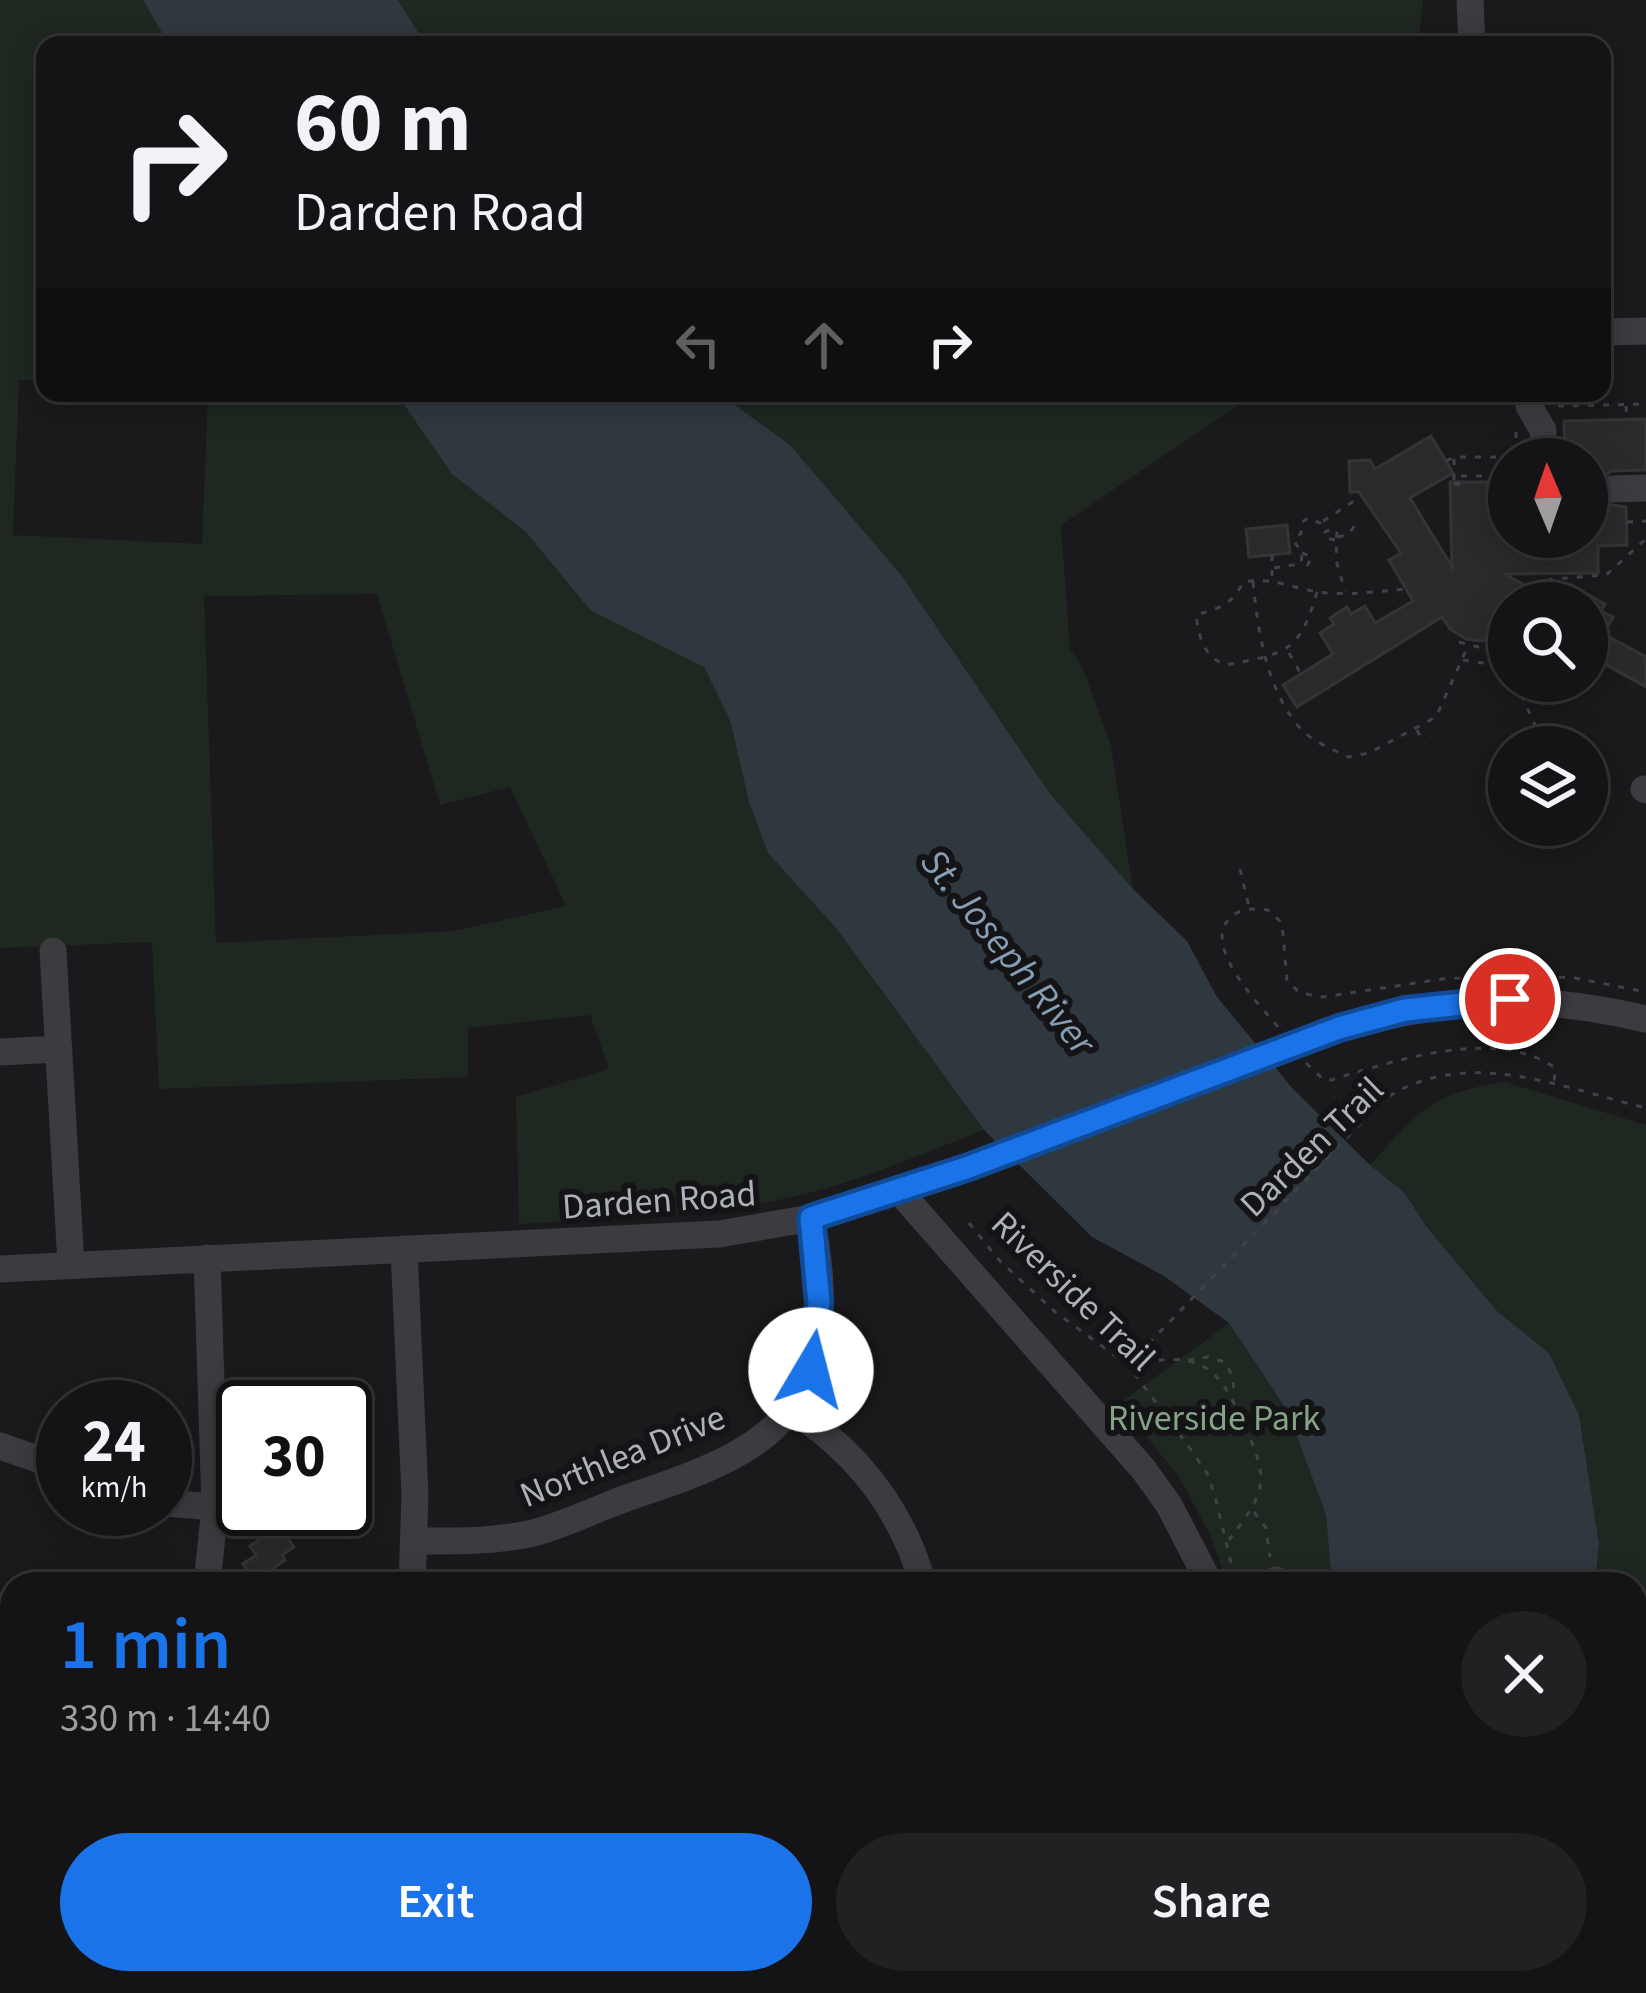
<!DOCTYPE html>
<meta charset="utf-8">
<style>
:root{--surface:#141315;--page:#212022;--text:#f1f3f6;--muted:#9d9ea0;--line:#333234;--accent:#1a73e8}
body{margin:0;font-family:"Source Sans 3",sans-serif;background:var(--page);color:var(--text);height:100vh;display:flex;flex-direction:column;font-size:45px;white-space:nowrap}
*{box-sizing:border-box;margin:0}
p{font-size:39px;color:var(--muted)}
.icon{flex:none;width:66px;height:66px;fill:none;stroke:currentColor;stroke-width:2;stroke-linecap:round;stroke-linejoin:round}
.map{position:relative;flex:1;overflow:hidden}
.details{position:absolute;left:0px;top:1572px;width:1647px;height:423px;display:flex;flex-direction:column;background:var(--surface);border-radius:36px 36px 0 0;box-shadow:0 6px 30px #0003,0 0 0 3px var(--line)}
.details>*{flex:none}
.top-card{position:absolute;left:36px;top:36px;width:1575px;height:366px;border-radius:24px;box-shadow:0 6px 30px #0003,0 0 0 3px var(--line);background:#141315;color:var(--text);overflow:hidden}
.needle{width:78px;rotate:358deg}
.controls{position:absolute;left:1488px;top:438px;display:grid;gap:24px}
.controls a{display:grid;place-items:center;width:120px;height:120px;border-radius:50%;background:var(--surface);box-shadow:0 6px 30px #0003,0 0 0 3px var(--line);font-size:60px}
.speed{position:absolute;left:36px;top:1380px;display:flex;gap:24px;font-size:60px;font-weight:700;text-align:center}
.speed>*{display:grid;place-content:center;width:156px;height:156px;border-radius:50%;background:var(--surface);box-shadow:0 6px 30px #0003,0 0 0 3px var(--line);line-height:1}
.speed small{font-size:30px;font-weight:400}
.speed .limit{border:6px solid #111;border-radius:18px;background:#fff;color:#111}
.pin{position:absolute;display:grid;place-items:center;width:102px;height:102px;color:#fff;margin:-51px;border:6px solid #fff;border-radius:50%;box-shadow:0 3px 12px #0007}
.me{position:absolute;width:132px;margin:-66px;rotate:8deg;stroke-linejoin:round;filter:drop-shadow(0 0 9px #0008)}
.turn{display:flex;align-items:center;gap:42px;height:252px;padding:0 60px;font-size:54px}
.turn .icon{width:156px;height:156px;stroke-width:2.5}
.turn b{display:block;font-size:84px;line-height:102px}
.lanes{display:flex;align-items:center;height:114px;padding:0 60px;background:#0003;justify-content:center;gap:60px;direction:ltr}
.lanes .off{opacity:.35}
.round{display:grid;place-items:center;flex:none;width:126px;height:126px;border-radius:63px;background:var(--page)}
.summary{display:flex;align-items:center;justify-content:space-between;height:204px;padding:0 60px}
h1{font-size:72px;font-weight:600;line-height:90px;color:var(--accent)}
.primary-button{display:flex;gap:24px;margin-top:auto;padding:24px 60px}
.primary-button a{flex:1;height:138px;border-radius:72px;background:var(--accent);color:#fff;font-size:48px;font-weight:600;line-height:138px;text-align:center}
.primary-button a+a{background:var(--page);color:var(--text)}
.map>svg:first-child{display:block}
.green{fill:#1f2721;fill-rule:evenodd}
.water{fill:#30383f}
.building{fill:#2a2a2c;stroke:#343437;stroke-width:3}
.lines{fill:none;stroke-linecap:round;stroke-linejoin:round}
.path{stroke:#414247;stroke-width:3;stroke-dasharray:6 9;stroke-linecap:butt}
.minor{stroke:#3b3b40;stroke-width:27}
.minor-bridge{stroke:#3b3b40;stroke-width:27}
.route-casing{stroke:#114b97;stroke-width:30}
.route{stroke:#1a73e8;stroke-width:21}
.labels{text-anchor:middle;stroke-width:12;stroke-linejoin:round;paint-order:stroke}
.street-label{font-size:36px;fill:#adb1ba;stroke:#141417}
.park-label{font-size:36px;fill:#85a487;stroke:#141417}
.water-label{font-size:39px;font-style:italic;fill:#869db3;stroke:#141417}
</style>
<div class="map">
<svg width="1646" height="1993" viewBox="0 0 1646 1993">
<rect width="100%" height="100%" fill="#1a191c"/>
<path class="green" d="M0,0H143L169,45H45V380H19L13,535L202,544L208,393H396L452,473L526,532L590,610L704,667L730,720L749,802L768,853L836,928L984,1130C922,1154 858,1182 793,1197C703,1217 610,1218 519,1224L516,1097L609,1069L590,1015L468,1028V1077L159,1089L152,942L0,948ZM377,594L440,805L510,787L566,906L454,931L216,943L204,596Z
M398,0H1423L1418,45H426Z
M718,393H1257L1061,525L1070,649L1083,668L1111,746L1133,889L1049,794L789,444Z
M1505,1082L1646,1125V1993H1563L1561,1983H1635V1584H1595L1599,1544L1579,1415L1549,1353L1497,1311L1426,1226L1404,1192L1370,1165C1419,1112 1430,1093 1505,1082Z
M1229,1323L1288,1412L1326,1515L1332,1584H1227L1211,1537L1181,1480L1120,1403Z
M0,1840H12V1983H233L227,1993H0Z
M1206,1983H1373L1374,1993H1205Z"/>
<path class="water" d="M143,0H398L426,45H169Z
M396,393H718L789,444L901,575L1050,794L1133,889L1187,941L1217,997L1293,1089L1370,1165L1404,1192L1426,1226L1497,1311L1549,1353L1579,1415L1599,1544L1595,1584H1332L1326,1515L1288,1412L1229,1323L1164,1276L1092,1237L984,1130L836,928L768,853L749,802L730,720L704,667L590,610L526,532L452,474Z
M1373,1983H1561L1563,1993H1374Z"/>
<path class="building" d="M1646,419V470L1611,471L1597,482V497L1604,504L1626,507L1627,545L1598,546V573L1504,574L1559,603H1509V631L1482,641L1466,639L1450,629L1442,617L1297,707L1283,685L1333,654L1320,633L1334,624L1330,618L1347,607L1351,614L1365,606L1375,623L1413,601L1389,560L1401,553L1359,492H1350L1349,461L1370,460L1375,469L1431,436L1453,473L1410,498L1452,567L1450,482H1495V488L1509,487V537H1587V520H1592L1591,477H1587V459H1565L1564,421Z
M1287,525L1290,553L1249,557L1246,529Z
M1587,594L1605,604L1601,611L1613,617L1604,634L1646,657V687L1587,654Z
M279,1526L294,1547L282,1555L285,1560L268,1572L276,1584H256L243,1564L256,1555L250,1546Z"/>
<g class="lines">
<path class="path" d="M1558,406L1646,404
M1626,406L1627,419
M1516,432V459
M1454,459V484
M1446,461L1454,457H1516
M1507,483L1509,471
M1454,484H1460V476H1499V483H1507
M1323,521L1362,496
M1627,522L1646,521
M1338,537L1348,535L1357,522
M1335,540L1325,538V532L1331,529L1337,531L1336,560L1345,591
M1302,553L1312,557L1307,566L1301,564L1302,553L1294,541L1301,533L1302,522L1308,518L1320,523L1325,532
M1272,555V577
M1274,568L1299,564
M1253,582C1258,632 1266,687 1299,727C1311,741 1332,749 1348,757L1369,753L1436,717L1468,646
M1317,592C1299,654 1286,653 1226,665C1203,657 1199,636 1196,615C1220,608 1232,605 1243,582C1274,576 1297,591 1328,593C1354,595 1381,591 1406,589
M1539,593L1546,581L1553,579L1606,575L1646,539
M1459,642L1482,648L1505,643
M1289,653L1301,674
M1463,660L1483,663L1506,660L1509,667
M1515,681L1539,734V746
M1417,730L1424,744
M1240,869L1249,907
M1278,1027C1260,1005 1201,946 1230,918C1240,908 1255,908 1268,910L1282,923L1287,981L1300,993L1323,997L1442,979L1520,975L1575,978L1646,992
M1306,1063L1324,1080H1331C1394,1061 1496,1026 1555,1068L1554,1084
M969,1223L999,1260L1054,1311L1128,1365L1189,1447L1207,1473L1215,1496L1236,1584
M1188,1360L1208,1357L1225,1362L1233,1377L1234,1396
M1128,1365L1383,1100C1465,1045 1559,1087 1646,1108
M1129,1365C1195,1352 1215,1359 1242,1420C1268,1478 1270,1487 1229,1540
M1254,1512L1266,1528L1270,1557
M1234,1983L1237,1993"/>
<path class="minor" d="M1470,0L1472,45
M1602,332L1646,331
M1529,406L1543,430L1544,459
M1613,489L1646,488
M1644,789L1646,790
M53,951L71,1265
M1339,1028C1455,997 1529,992 1646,1019
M0,1052L59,1049
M900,1192L1144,1470L1169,1505L1210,1584
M404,1249L415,1496L412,1584
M0,1269L719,1234L811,1218L966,1168
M791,1409C856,1451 902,1509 923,1584
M0,1446L63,1468
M165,1503L215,1507
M415,1541C454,1541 494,1542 533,1533C561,1526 585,1514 611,1504C673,1480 763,1460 798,1397C828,1345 823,1274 811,1218
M1276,1580V1584
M207,1584L215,1507L207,1258
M0,1703L12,1704
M247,1993L252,1983
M479,1993L484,1983
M701,1993L705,1983
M923,1993L924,1983
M1157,1993L1158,1983
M1187,1993L1188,1983"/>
<path class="minor-bridge" d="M966,1168L1339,1028"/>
</g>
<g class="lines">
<g class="route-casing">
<path id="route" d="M811,1370L819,1303L811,1218L966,1168L1339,1028L1405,1010L1510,999"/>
</g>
<use href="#route" class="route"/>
</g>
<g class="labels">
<g class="street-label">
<text transform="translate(1311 1146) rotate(-44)" y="13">Darden Trail</text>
<text transform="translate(659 1199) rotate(-4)" y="13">Darden Road</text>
<text transform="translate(1074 1290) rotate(44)" y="13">Riverside Trail</text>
<text transform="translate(622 1455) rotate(-22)" y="13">Northlea Drive</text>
</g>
<g class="park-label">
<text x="1214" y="1430">Riverside Park</text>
</g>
<g class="water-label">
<text transform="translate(1009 951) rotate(51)" y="14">St. Joseph River</text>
</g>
</g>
</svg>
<div class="controls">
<a><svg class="needle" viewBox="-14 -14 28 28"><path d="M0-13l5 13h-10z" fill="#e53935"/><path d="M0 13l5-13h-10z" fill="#9d9ea0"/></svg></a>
<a><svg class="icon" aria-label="search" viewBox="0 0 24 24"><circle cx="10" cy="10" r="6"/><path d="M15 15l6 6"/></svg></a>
<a><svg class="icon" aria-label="layers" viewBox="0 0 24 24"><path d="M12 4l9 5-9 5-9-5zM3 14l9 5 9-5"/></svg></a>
</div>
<div class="speed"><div>24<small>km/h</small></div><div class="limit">30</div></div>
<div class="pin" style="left:1510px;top:999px;background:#d93025"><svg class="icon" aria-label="arrive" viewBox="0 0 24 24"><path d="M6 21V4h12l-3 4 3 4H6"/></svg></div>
<svg class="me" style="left:811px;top:1370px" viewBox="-20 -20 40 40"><circle r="19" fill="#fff"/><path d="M0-13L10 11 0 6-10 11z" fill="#1a73e8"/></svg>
<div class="top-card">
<div class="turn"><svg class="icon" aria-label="right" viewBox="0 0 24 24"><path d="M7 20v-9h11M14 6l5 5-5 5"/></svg><div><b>60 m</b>Darden Road</div></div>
<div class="lanes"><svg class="icon off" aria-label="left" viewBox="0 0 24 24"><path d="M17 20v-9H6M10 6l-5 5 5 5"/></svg><svg class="icon off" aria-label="ahead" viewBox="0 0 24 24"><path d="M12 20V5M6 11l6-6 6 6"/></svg><svg class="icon" aria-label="right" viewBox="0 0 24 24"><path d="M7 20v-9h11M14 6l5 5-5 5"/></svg></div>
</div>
<section class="details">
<div class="summary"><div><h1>1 min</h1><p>330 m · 14:40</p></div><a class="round"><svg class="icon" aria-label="close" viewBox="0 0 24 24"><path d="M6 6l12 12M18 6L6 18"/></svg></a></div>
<div class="primary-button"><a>Exit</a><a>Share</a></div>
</section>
</div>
